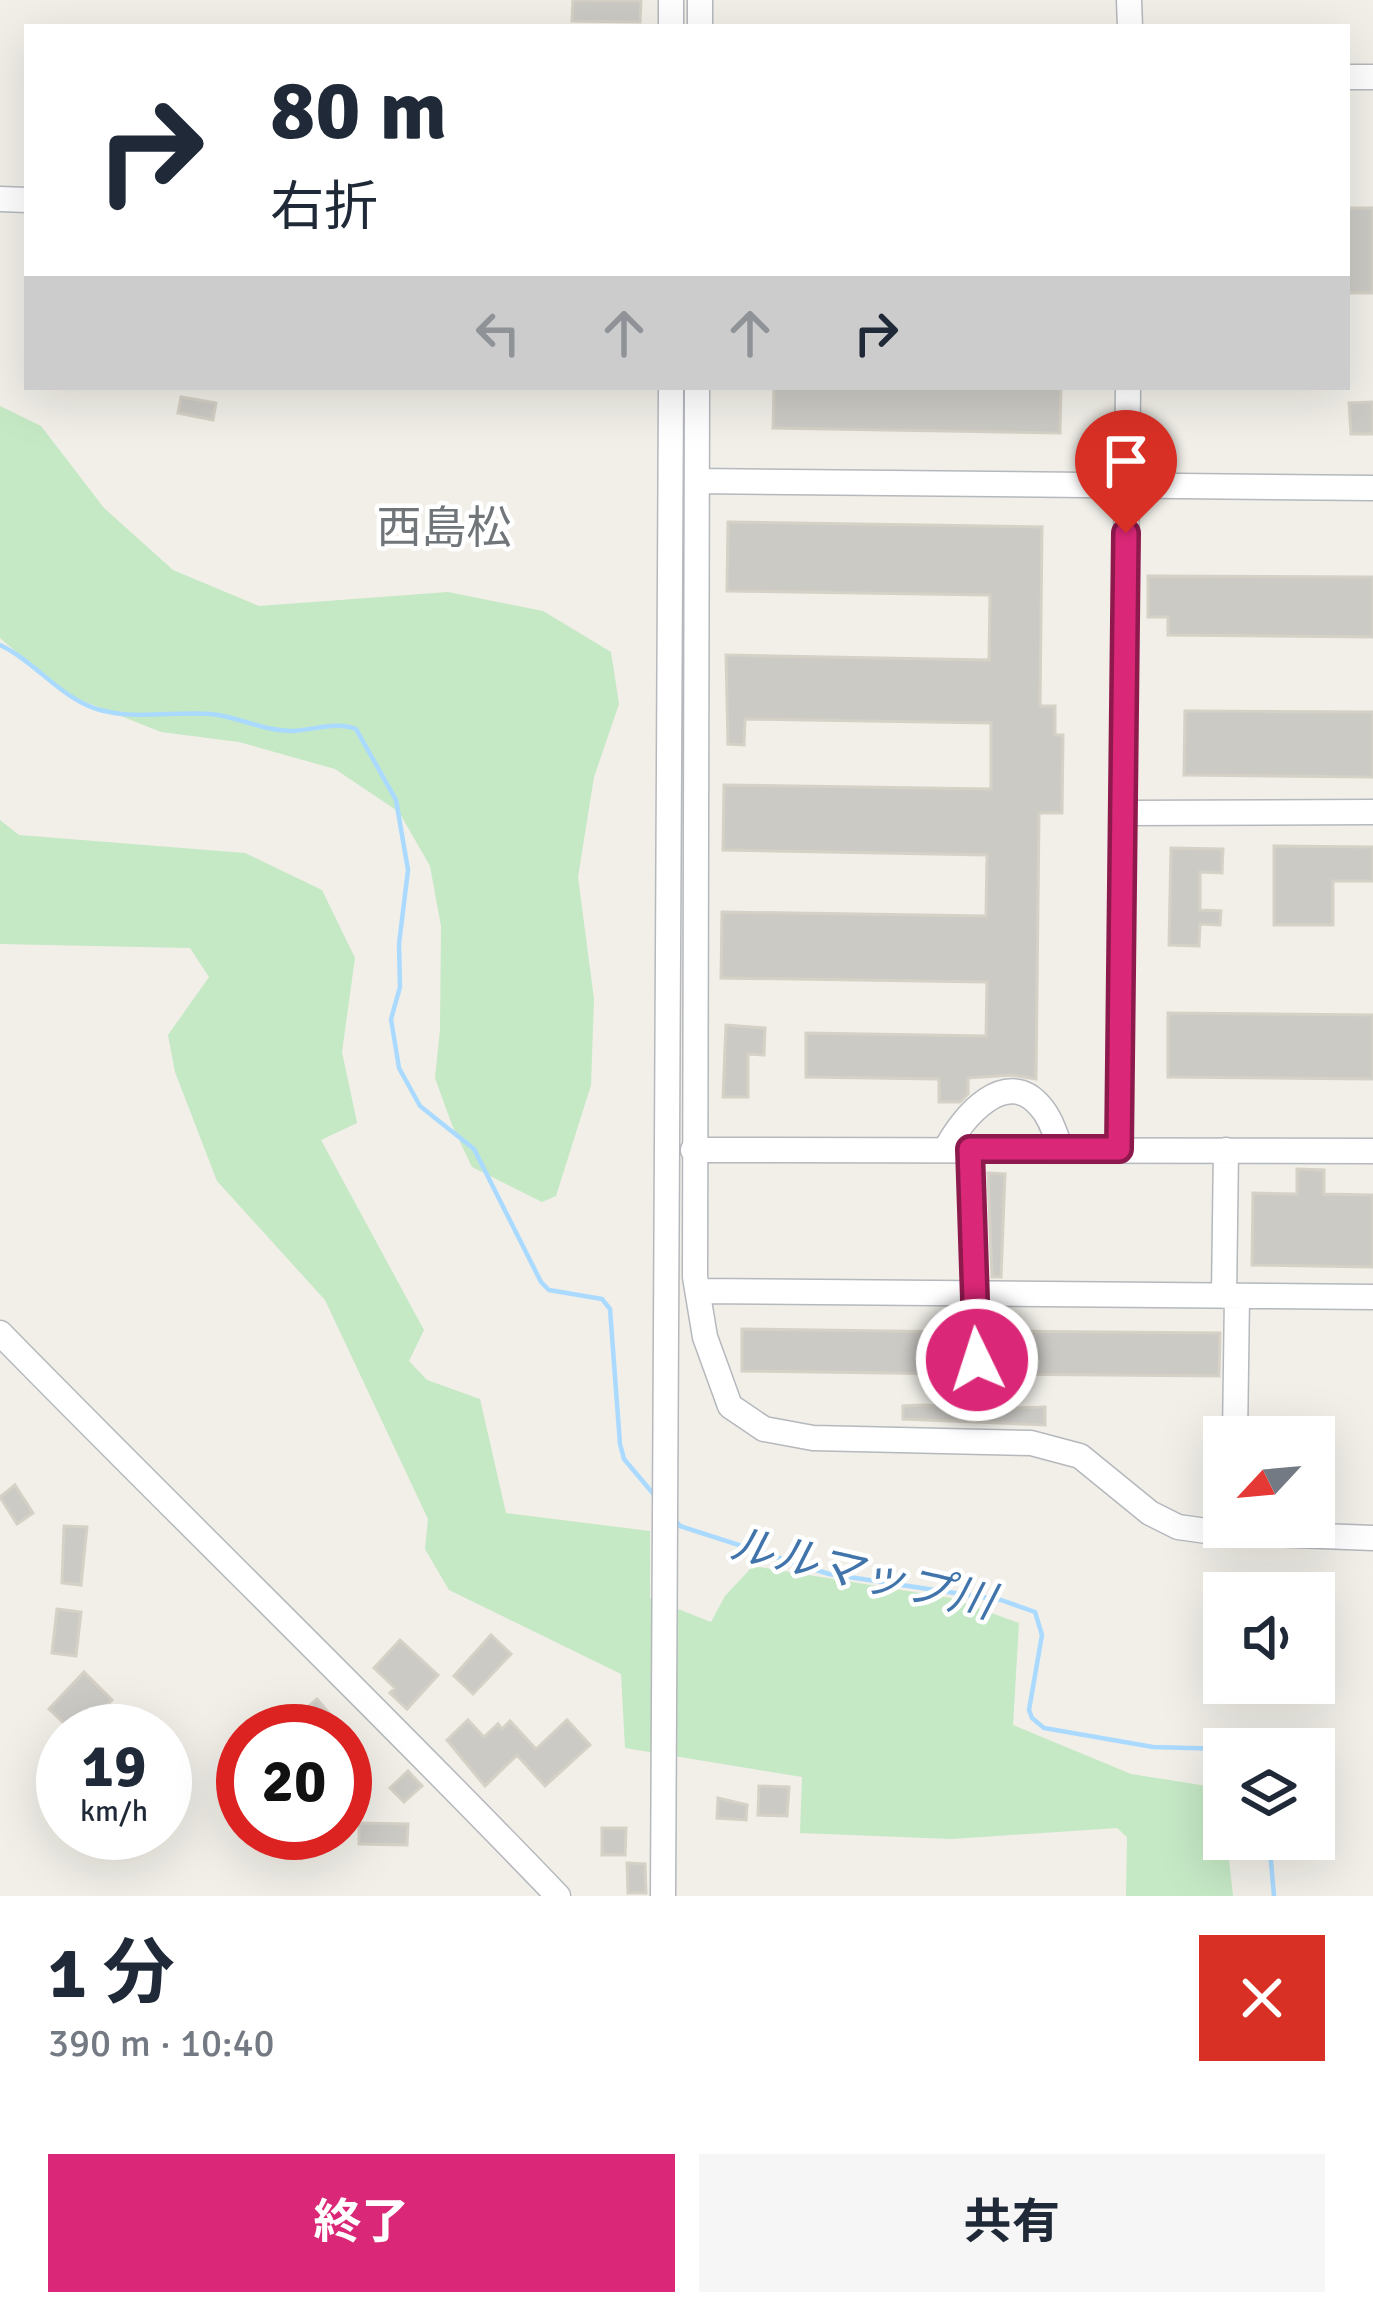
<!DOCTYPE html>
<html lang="ja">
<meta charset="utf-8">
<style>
:root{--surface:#fff;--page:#f6f6f7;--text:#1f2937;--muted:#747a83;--accent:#db2777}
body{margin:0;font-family:Signika,"Noto Sans JP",sans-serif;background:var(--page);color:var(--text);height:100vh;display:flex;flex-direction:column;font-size:45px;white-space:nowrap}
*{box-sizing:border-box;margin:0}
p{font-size:39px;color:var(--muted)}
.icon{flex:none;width:66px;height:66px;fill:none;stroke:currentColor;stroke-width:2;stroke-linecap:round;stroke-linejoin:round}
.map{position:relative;height:1896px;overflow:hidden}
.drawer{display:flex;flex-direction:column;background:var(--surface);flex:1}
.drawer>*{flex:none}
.banner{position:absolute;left:24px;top:24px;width:1326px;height:366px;border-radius:0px;box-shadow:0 12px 48px #0002;background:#fff;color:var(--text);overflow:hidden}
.needle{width:78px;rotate:244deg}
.tools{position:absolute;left:1203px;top:1416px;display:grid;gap:24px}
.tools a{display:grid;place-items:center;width:132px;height:132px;border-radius:0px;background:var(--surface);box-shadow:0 12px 48px #0002;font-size:60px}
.speed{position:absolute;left:36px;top:1704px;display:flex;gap:24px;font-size:60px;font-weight:700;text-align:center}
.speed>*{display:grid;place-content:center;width:156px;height:156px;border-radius:50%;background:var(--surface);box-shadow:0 12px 48px #0002;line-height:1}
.speed small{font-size:30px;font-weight:400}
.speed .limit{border:18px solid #d22;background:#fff;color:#111}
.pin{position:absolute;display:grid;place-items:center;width:102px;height:102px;color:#fff;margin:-123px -51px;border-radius:50% 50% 50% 0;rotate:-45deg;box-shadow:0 0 12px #0007}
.pin .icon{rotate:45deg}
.me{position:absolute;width:132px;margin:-66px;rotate:356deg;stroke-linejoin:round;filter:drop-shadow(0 0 9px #0008)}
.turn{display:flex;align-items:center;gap:42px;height:252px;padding:0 48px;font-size:54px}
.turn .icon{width:156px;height:156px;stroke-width:2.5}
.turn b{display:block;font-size:84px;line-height:102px}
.lanes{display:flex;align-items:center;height:114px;padding:0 48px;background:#0003;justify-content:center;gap:60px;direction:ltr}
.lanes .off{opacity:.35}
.round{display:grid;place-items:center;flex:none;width:126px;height:126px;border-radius:0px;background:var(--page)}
.headline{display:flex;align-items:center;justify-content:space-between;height:204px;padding:0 48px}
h1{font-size:72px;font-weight:700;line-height:90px}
.action{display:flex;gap:24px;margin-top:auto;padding:24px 48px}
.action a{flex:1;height:138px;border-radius:0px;background:var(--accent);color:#fff;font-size:48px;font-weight:700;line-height:138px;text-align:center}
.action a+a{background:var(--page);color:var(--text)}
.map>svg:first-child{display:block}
.green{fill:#c5e8c5}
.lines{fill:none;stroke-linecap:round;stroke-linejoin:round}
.stream{stroke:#aadaff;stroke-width:4.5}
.building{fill:#cccac5;stroke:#d6d1c6;stroke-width:3}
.minor-casing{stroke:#b5b8bc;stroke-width:27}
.minor{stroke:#fff;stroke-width:24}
.route-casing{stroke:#8e194d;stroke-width:30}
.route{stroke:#db2777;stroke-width:21}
.labels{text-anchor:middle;stroke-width:9;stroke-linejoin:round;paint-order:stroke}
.neighbourhood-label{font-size:45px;fill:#70757a;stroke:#fff}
.water-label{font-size:45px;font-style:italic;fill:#4174aa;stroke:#fff}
</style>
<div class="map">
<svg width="1373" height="1896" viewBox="0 0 1373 1896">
<rect width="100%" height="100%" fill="#f1efe8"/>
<path class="green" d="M0,406L41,426L104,508L173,570L259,606L448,592L543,611L611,652L619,704L594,777L578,877L594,999L591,1085L556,1196L542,1202L472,1167L452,1125L435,1078L440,1030L441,926L430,866L399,812L335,769L239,742L161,732L63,693L0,638Z
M0,820L19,835L245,853L322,890L355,958L342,1052L357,1123L321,1140L424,1330L409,1361L427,1380L480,1399L506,1513L650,1531V1598L711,1622L725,1596L753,1566L951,1598L1019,1623L1013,1725L1131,1774L1207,1786L1224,1813L1233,1896H1126L1127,1837L1117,1828L952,1839L800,1833L802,1777L625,1748L621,1674L449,1590L425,1549L428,1519L325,1300L217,1181L175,1072L168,1035L209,977L190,948L0,944Z"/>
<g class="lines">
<path class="stream" d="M0,645C36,662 62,700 100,710C137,720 174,711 211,714C239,717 264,731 292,731C314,730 336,721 356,729L396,800L408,870L399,944L400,987L391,1019L399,1068L420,1106L474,1149L541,1282L549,1290L602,1299L610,1309L620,1444L624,1459L656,1497
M675,1520L680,1526L829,1574L1001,1600L1035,1612L1042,1635L1029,1710L1032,1718L1044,1728L1153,1747L1226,1749
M1269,1839L1274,1896"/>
</g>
<path class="building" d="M573,0L641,1L640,22L572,21Z
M1347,208H1373V293H1347Z
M774,387H1061L1060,433L773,428Z
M181,397L216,403L213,420L178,413Z
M1373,402V434H1351L1349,403Z
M728,522L1042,527L1040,706H1055V735H1063L1062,813H1039L1036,1079L1012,1075L968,1078V1094L960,1102H939V1079L806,1077V1033L986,1036L987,982L721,978L722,912L986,916L987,855L723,850L724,785L991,789V723L745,719L744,745L728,744L726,655L989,660L990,595L727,591Z
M1148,576L1373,577V637L1168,635V617H1148Z
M1185,711L1373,712V777L1184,775Z
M1274,846L1373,847V881H1333V925H1274Z
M1171,848L1223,849L1222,873L1200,872V910L1221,911L1220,925L1200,924L1199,946L1169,945Z
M1168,1013L1373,1015V1079L1168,1077Z
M726,1025L765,1028L764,1055L748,1054V1097H723Z
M1297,1169L1324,1170V1194L1373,1195V1267L1252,1265L1253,1193L1297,1194Z
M988,1173L1005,1174L1001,1277H992Z
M742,1329L959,1332V1374L742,1371Z
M1001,1331L1220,1333L1219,1376L1001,1374Z
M923,1405L980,1409L1045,1407V1425L903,1419V1406Z
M15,1485L33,1513L17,1524L0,1497Z
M64,1526L87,1527L81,1585L62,1583Z
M57,1609L81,1612L76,1656L52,1653Z
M491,1635L511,1654L473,1694L454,1676Z
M400,1640L438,1675L407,1709L390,1693L395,1688L374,1668Z
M84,1672L112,1700L82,1731H72L49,1709Z
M317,1699L336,1721L325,1731H279Z
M468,1720L484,1737L498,1724L502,1729L510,1721L536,1749L567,1720L590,1745L545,1786L517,1755L485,1786L447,1740Z
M408,1771L422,1786L404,1802L390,1788Z
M759,1786L789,1787L787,1816L758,1815Z
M718,1798L747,1805L746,1820L717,1818Z
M359,1823L408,1824L407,1845L359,1844Z
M602,1828H626L625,1855H602Z
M627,1863L645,1864L646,1893H628Z"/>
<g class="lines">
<g class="minor-casing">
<path id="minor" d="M1129,0L1130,27
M671,27V0
M700,27V0
M1347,77H1373
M0,199L27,200
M697,387L695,1277L705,1337L730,1406L764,1429L813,1438L1031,1443L1080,1456L1150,1513L1178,1527L1214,1532L1373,1538
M697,481L1373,488
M1123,813L1373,812
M946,1149C962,1117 1006,1066 1040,1106C1051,1118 1055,1134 1061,1149
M970,1149L980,1393
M1119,1149L1128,387
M693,1150L1373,1151
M698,1291L1373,1297
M1224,1296L1226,1150
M0,1333C185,1522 375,1705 558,1896
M1235,1437L1237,1296
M663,1896L671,387"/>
</g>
<use href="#minor" class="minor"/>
</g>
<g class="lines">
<g class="route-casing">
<path id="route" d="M977,1360L970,1149H1119L1126,533"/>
</g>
<use href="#route" class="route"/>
</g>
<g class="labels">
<g class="neighbourhood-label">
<text x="444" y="543">西島松</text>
</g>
<g class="water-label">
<text transform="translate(862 1572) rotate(13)" y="16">ルルマップ川</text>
</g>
</g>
</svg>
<div class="tools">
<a><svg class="needle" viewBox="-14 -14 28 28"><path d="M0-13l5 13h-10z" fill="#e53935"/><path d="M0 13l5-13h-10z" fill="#747a83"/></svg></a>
<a><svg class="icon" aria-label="sound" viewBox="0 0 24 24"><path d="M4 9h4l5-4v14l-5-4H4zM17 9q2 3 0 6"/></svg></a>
<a><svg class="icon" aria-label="layers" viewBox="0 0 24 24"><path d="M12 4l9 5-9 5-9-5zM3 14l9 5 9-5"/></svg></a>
</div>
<div class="speed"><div>19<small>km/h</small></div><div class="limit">20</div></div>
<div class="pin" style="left:1126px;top:533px;background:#d93025"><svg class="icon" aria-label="arrive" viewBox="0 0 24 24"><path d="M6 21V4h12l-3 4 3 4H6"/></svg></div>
<svg class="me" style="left:977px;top:1360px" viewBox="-20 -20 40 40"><circle r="17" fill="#db2777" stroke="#fff" stroke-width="3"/><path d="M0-11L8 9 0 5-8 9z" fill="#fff"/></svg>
<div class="banner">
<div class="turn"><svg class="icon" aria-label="right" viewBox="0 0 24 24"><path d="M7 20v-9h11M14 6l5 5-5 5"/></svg><div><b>80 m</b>右折</div></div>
<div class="lanes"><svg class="icon off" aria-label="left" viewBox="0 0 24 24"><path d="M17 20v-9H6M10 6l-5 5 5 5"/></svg><svg class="icon off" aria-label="ahead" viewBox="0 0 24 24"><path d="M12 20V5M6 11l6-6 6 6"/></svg><svg class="icon off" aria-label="ahead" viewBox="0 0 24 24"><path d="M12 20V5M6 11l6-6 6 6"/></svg><svg class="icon" aria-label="right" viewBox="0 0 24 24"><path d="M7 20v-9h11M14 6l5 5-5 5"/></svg></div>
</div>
</div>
<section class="drawer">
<div class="headline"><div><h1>1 分</h1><p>390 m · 10:40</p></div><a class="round" style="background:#d93025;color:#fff"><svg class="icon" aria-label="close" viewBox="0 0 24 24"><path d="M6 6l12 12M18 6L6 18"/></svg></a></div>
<div class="action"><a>終了</a><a>共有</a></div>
</section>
